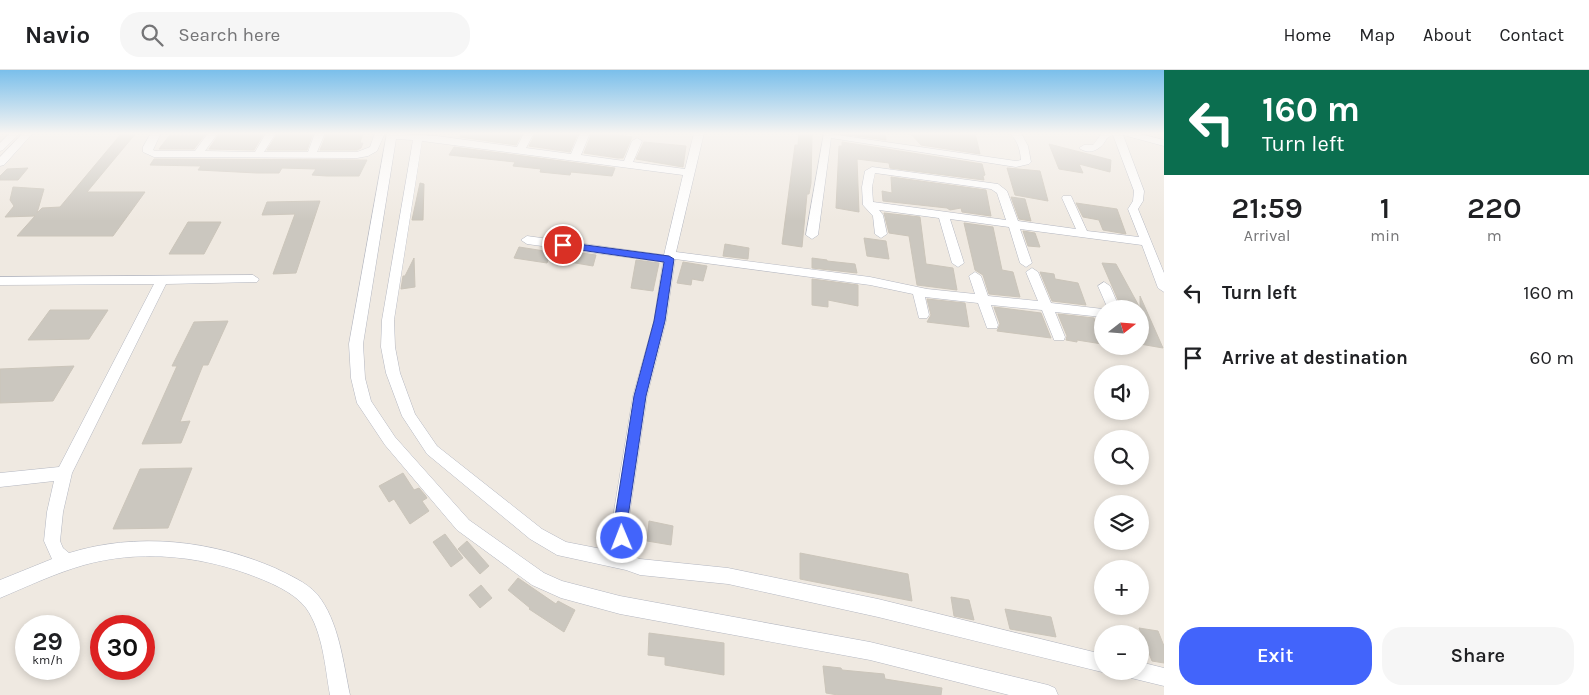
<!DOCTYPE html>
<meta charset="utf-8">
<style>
:root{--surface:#fff;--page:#f6f6f6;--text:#202124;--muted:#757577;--line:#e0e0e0;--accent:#4264fb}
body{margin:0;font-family:Karla,sans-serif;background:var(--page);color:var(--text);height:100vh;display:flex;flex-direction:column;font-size:19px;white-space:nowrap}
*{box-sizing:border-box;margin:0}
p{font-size:16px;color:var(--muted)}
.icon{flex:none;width:28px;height:28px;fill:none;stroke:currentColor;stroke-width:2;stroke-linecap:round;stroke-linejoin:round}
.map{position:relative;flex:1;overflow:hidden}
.panel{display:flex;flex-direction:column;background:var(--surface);width:425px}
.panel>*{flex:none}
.banner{background:#0b6e4f;color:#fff;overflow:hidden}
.needle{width:32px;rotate:73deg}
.buttons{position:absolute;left:1094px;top:230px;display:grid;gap:10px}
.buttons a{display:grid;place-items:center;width:55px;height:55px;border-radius:50%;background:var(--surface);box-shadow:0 2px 8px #0003;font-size:25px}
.speed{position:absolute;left:15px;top:545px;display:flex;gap:10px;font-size:25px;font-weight:700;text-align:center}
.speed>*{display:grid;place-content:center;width:65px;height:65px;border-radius:50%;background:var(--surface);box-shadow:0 2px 8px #0003;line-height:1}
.speed small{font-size:12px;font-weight:400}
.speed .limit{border:8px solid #d22;background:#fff;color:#111}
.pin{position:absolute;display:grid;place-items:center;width:42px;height:42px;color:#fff;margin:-21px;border:2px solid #fff;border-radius:50%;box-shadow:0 1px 5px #0007}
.me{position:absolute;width:55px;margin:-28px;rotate:359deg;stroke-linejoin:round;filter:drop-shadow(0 0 4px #0008)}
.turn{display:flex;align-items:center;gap:18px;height:105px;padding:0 15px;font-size:22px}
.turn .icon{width:65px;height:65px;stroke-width:2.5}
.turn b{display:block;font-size:35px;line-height:42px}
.eta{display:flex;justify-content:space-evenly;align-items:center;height:85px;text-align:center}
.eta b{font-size:30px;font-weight:600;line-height:35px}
.action{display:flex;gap:10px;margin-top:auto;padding:10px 15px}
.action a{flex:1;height:58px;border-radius:20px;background:var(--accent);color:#fff;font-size:20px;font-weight:600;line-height:58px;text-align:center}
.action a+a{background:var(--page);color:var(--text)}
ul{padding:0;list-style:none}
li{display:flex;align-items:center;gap:15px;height:65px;padding:0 15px}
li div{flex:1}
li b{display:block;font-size:19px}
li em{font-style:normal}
header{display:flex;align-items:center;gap:30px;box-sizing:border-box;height:70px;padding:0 25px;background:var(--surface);border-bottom:1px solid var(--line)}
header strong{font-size:24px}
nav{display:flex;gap:28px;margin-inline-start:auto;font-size:18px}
.search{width:350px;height:45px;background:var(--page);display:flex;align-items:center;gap:12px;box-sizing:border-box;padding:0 18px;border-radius:20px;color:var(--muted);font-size:19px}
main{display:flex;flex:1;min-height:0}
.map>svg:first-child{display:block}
.building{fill:#cbc7bf;stroke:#cbc5ba}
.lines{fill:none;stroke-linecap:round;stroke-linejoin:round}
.minor-casing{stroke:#b4b7c1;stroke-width:1}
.minor{fill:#fff;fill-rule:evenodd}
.route{fill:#4264fb;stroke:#2b41a3}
</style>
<header>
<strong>Navio</strong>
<div class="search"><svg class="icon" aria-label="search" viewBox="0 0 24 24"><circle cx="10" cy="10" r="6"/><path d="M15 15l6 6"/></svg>Search here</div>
<nav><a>Home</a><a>Map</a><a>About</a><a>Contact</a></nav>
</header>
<main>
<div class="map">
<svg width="1164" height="625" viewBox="0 0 1164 625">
<rect width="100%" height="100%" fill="#efe9e1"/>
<path class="building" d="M136,63L87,122H145L113,166H17L35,146L5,147L14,136L10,130L13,117L44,119L37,143L42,138L60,137L121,64Z
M195,63H206L194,79H159L169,66H193Z
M220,63H264L254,80L209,79Z
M278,63H313L307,80H267Z
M327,63H363L360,73H363L361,78L357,80H320Z
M462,63H522L516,75L460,67Z
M536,63H578L570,82L529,76Z
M592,63H616L615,65L632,67L623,88H618L584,83Z
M799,63L812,65L811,113L809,124H807L802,177L782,174L795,75H798Z
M842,63H885L886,70L842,64Z
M910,63H975L980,84L921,75Z
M644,72L686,76L683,97L636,89Z
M842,72L982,94L985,105L983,106L984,110L890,98L889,93L857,89L859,142L836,138L839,76H842Z
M1049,74L1111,90L1110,102L1079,94L1083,103L1059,99Z
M454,77L615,98L612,106L571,102L570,105L540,102L541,99L513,96L515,92L449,85Z
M154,89L359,90H367L359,106H327L312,105L316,99L282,98L279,103H257L198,100L201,96L150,95Z
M28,98L18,110H0V106L7,99Z
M1007,98L1040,101L1048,131L1015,125Z
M891,107L986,120L991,146L962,142L961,138L950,140L947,138L883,131L882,121L892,123Z
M420,113L424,114L423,150H412Z
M1011,127L1025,129L1031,151L1019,149Z
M320,131L296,203L273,204L295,144L262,145L267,132Z
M1076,133L1117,139L1126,164L1103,160L1099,150L1083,147Z
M884,143L920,147L926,194L953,198L957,220L917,215L909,166L889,163Z
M188,152H221L204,184H169Z
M964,153L993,157L1002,200L1013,202L1020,227L989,224L983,205L975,200Z
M1023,161L1035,163L1040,177L1028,176Z
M864,168L886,171L889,189L867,186Z
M725,174L749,178L748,189L723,186Z
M519,177L551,182L547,193L514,188Z
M561,180L596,185L593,196L558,190Z
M414,188L415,217L401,219L403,206H405Z
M812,188L827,190V191L855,194L857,203L812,198Z
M636,190L659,193L653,221L631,218Z
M683,192L707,196L703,211L692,209L691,215L677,213Z
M1102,193L1116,194L1140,238V226L1163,278L1140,274V239H1122Z
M1040,202L1054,204L1055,209L1078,213L1086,235L1052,231Z
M812,209L858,215V236L828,230V237L812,235Z
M927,229L965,233L969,257L927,252L931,245Z
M994,237L1041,243L1051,268L997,261L1000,254Z
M50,240H108L89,269L28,270Z
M1058,244L1094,248L1102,274L1077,270V272L1066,270L1067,266Z
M228,251L208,295H203L180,352L190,351L181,373L142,374L177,296H172L194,252Z
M74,296L53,331L0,333V299Z
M192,398L168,458L113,459L140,399Z
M403,403L414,420L419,418L425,425L427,428L422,431L429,441L410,454L394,429L389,432L379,416Z
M649,451L673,456L671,475L647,471Z
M445,464L463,488L451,497L433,472Z
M467,471L489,496L480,504L458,479Z
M800,483L908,504L912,531L800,509Z
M518,508L556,534L558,531L575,540L564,562L529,539L530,538L508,520Z
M481,515L492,528L480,538L469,525Z
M951,527L969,530L974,550L954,546Z
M1005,539L1051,547L1056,567L1010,559Z
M1139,558L1158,561L1164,576V593L1152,591Z
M649,563L724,573V605L665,595V587L648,585Z
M823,596L841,598L842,600L884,604L885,609L942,618L941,625H838L826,623Z"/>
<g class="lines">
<g class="minor-casing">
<path id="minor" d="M10,63H20L3,80L0,81V73Z
M23,63H33L4,95L0,96V87Z
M151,63H161L153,80L155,81H195L208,63H218L205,81L255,82L266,63H276L264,82H308L315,63H325L317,82H357L370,77L375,63H385L377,81L368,86L357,88L154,87L143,82V77Z
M387,63L437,66L517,77L524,63H534L526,78L571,84L580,63H590L581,85L624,91L632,71L637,68L642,71L633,92L685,99L694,63H704L676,182L870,207L927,219L975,224L969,206L975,202L981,206L988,226L1038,231L1026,202L1032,198L1038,202L1051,233L1103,239L1102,247L1055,242L1065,267L1064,270H1054L1053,267L1042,240L991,235L998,255L997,258H987L986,255L978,233L925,227L929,245L927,248H919L913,224L870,215L675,189L666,251L647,326L629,447L634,487L640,489L728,498L878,529L1102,584V601H1105L1102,602L878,547L728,514L640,505L626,500L557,485L530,469L427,384L402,346L386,303L381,277L382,250L413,70L396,69L363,274L365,308L371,331L395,367L469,450L544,503L562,511L620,526L870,572L1048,615L1055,618L1058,625H1009L870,590L620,544L561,528L532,515L457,460L385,375L357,333L351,308L349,274ZM422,71L683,105L664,185L527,166L521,170L527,174L663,192L654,251L633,326L613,447L617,482L566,472L542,459L437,376L415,344L400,303L395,277L394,250Z
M824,63L1016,91L1021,90C1020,79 1018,72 1010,63H1021L1028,76L1031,92L1029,94L1016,97L831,68L818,165L812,169L806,165Z
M1102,63H1136L1164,70V76L1123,65L1144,121L1143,131L1138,139L1164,203V222L1158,218L1142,175L1020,159L1032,193L1026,197L1020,193L1009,157L950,149L964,193L958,197L952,193L939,148L879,140L883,145L887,164L881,168L875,164L873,146L863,135L862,117L865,101L872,97L998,114L1007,121L1018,151L1076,159L1062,128L1063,126H1071L1087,161L1139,167L1128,139L1133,131L1134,121L1113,65L1107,68C1102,79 1090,86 1079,78L1084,75H1093ZM875,103L991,119L997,123L1006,150L873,132L872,117Z
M253,205L259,209L257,212L166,214L72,403L63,442L60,471L63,478L69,483C137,462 210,470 275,498C289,505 306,512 317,524C339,551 343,592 350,625H330C325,597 323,562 306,538C293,521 267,511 248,504C196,485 137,480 84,495C56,503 28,516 0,528V510L52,489L44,471L47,442L54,411L0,417V403L59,397L154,214L0,215V207Z
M1104,212L1110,216L1120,239H1108L1098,216Z
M1140,592L1164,598V616L1131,608L1129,601H1140Z"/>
</g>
<use href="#minor" class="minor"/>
</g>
<linearGradient id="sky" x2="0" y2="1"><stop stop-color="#7abfeb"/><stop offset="0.42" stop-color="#f8f5f2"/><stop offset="1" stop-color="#f8f5f2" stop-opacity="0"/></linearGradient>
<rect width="1164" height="151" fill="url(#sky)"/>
<path class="route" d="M563,172L669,186L674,189L665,251L646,326L628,447L629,468L627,473L622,475L617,473L615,468V447L634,326L654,251L664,192L559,177L558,175Z"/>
</svg>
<div class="buttons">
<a><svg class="needle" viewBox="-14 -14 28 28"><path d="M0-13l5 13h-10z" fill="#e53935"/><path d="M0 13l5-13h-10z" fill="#757577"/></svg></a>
<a><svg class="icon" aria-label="sound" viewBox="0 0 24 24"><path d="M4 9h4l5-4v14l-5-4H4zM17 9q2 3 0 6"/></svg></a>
<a><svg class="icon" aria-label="search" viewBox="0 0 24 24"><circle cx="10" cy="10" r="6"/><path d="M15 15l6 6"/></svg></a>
<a><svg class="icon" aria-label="layers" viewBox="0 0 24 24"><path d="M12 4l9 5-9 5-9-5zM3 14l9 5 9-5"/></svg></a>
<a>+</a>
<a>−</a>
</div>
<div class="speed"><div>29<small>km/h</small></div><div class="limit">30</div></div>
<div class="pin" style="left:563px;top:175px;background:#d93025"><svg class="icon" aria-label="arrive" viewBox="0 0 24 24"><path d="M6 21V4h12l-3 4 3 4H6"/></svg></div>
<svg class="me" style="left:622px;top:468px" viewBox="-20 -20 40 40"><circle r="17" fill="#4264fb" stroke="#fff" stroke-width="3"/><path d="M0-11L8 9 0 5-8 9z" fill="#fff"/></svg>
</div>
<section class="panel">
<div class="banner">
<div class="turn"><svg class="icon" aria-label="left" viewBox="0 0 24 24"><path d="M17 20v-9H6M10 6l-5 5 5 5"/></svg><div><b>160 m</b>Turn left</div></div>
</div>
<div class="eta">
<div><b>21:59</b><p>Arrival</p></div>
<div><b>1</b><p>min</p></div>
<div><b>220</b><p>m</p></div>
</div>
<ul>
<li><svg class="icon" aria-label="left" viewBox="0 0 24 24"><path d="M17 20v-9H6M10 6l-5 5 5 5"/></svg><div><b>Turn left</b></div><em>160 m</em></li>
<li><svg class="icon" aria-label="arrive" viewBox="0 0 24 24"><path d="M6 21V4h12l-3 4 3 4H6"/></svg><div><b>Arrive at destination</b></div><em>60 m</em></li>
</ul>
<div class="action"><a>Exit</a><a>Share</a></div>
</section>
</main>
